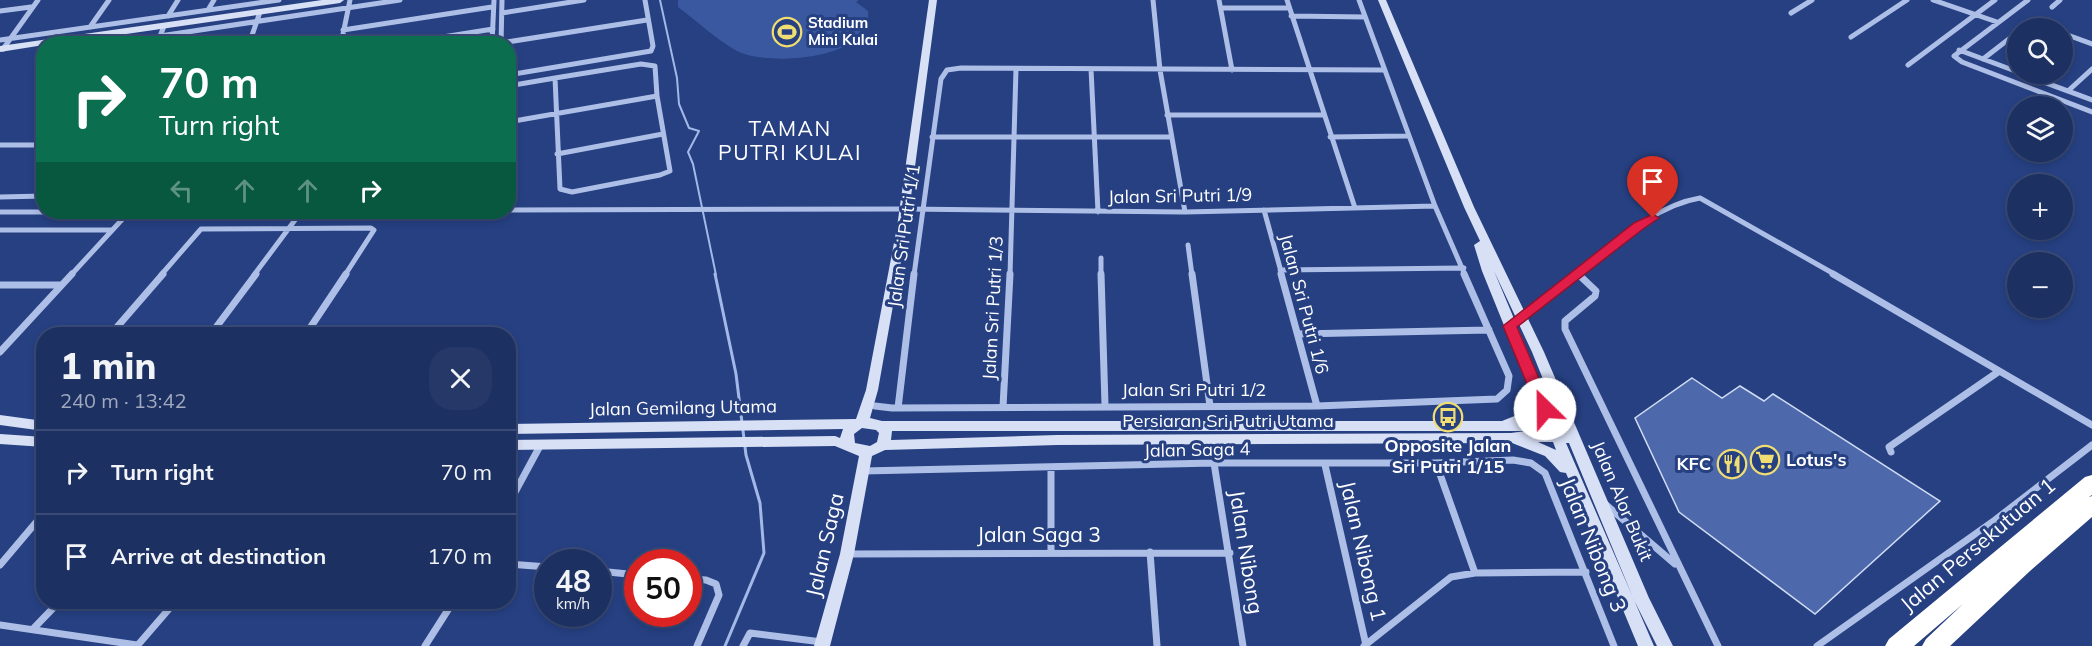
<!DOCTYPE html>
<meta charset="utf-8">
<style>
:root{--surface:#1c3062;--page:#253868;--text:#f1f3f6;--muted:#a0a9be;--line:#3a4b77}
body{margin:0;font-family:Mulish,sans-serif;background:var(--page);color:var(--text);height:100vh;display:flex;flex-direction:column;font-size:22px;white-space:nowrap}
*{box-sizing:border-box;margin:0}
p{font-size:20px;color:var(--muted)}
.icon{flex:none;width:33px;height:33px;fill:none;stroke:currentColor;stroke-width:2;stroke-linecap:round;stroke-linejoin:round}
.map{position:relative;flex:1;overflow:hidden}
.panel{position:absolute;left:36px;top:327px;width:480px;height:282px;display:flex;flex-direction:column;background:var(--surface);border-radius:24px;box-shadow:0 3px 9px #0003,0 0 0 2px var(--line)}
.panel>*{flex:none}
.banner{position:absolute;left:36px;top:36px;width:480px;height:183px;border-radius:24px;box-shadow:0 3px 9px #0003,0 0 0 2px var(--line);background:#0b6e4f;color:#fff;overflow:hidden}
.controls{position:absolute;left:2007px;top:18px;display:grid;gap:12px}
.controls a{display:grid;place-items:center;width:66px;height:66px;border-radius:50%;background:var(--surface);box-shadow:0 3px 9px #0003,0 0 0 2px var(--line);font-size:30px}
.speed{position:absolute;left:534px;top:549px;display:flex;gap:12px;font-size:30px;font-weight:700;text-align:center}
.speed>*{display:grid;place-content:center;width:78px;height:78px;border-radius:50%;background:var(--surface);box-shadow:0 3px 9px #0003,0 0 0 2px var(--line);line-height:1}
.speed small{font-size:15px;font-weight:400}
.speed .limit{border:9px solid #d22;background:#fff;color:#111}
.pin{position:absolute;display:grid;place-items:center;width:51px;height:51px;color:#fff;margin:-62px -26px;border-radius:50% 50% 50% 0;rotate:-45deg;box-shadow:0 0 6px #0007}
.pin .icon{rotate:45deg}
.me{position:absolute;width:66px;margin:-33px;rotate:337deg;stroke-linejoin:round;filter:drop-shadow(0 0 4px #0008)}
.turn{display:flex;align-items:center;gap:21px;height:126px;padding:0 24px;font-size:27px}
.turn .icon{width:78px;height:78px;stroke-width:2.5}
.turn b{display:block;font-size:42px;line-height:51px}
.lanes{display:flex;align-items:center;height:57px;padding:0 24px;background:#0003;justify-content:center;gap:30px;direction:ltr}
.lanes .off{opacity:.35}
.round{display:grid;place-items:center;flex:none;width:63px;height:63px;border-radius:24px;background:var(--page)}
.overview{display:flex;align-items:center;justify-content:space-between;height:102px;padding:0 24px}
h1{font-size:36px;font-weight:800;line-height:45px}
ul{padding:0;list-style:none}
li{display:flex;align-items:center;gap:18px;height:84px;padding:0 24px;border-top:2px solid var(--line)}
li div{flex:1}
li b{display:block;font-size:22px}
li em{font-style:normal}
.map>svg:first-child{display:block}
.green{fill:#3a589f}
.lines{fill:none;stroke-linecap:round;stroke-linejoin:round}
.stream-far1{stroke:#a2b8e7;stroke-width:2}
.stream{stroke:#a2b8e7;stroke-width:3}
.building{fill:#4e69ab;stroke:#d1dcf5;stroke-width:1.5}
.street-far1{stroke:#aebfe7;stroke-width:5}
.street{stroke:#aebfe7;stroke-width:7}
.secondary{fill:#d8e0f6;fill-rule:evenodd}
.highway{fill:#fff;fill-rule:evenodd}
.route{fill:#e11d48;stroke:#92132f;stroke-width:1.5}
.labels{text-anchor:middle;stroke-width:6;stroke-linejoin:round;paint-order:stroke}
.far-poi-label{font-size:15px;font-weight:bold;fill:#fff;stroke:#264082;text-anchor:start}
.street-label{font-size:18px;fill:#fff;stroke:#264082}
.poi-label{font-size:18px;font-weight:bold;fill:#fff;stroke:#264082}
.quarter-label{font-size:21px;letter-spacing:1.5px;fill:#fff;stroke:#264082}
.near-street-label{font-size:21px;fill:#fff;stroke:#264082}
</style>
<div class="map">
<svg width="2092" height="646" viewBox="0 0 2092 646">
<rect width="100%" height="100%" fill="#264082"/>
<path class="green" d="M678,0H859L856,2L868,11C875,60 768,67 737,51C717,40 697,21 678,7Z"/>
<g class="lines">
<path class="stream-far1" d="M660,0L677,78L679,104L689,128L699,131L688,152L693,164L716,275"/>
<path class="stream" d="M715,274L736,374L746,455L760,503L764,553L725,646"/>
</g>
<path class="building" d="M1692,378L1722,398L1740,386L1764,401L1773,394L1940,501L1815,614L1679,512L1635,418Z"/>
<g class="lines">
<path class="street-far1" d="M1153,0L1160,70L1185,212
M1219,0L1232,70
M1287,0L1355,208
M1359,0L1435,206L1465,275
M1933,0L1997,22
M2028,0L1954,56L1962,62L2092,112
M2052,7L2060,0
M1221,8H1289
M208,10L214,0
M0,11L31,7
M502,13L584,0
M1791,13L1812,0
M168,16L178,0
M1291,16L1365,17
M90,27L109,0
M2023,28L2033,23L2050,28
M343,30L492,7
M2062,33L2092,44
M160,36L400,0
M1851,37L1907,0
M0,40L279,0
M501,43L647,20
M157,44L164,26
M249,44L260,12
M341,44L350,0
M399,44L493,29
M492,44L494,0
M501,44L502,0
M3,49L38,0
M1959,50L2018,72
M1983,59L2018,32
M641,64L655,66L657,96L670,171L660,175L572,192L560,189L555,78Z
M1908,65L1995,0
M1091,69L1098,212
M2022,74L2092,100
M508,75L651,51L653,46L645,0
M508,86L555,78
M2068,91L2092,69
M1167,115H1323
M508,122L657,96
M932,137H1170
M1330,137L1407,136
M0,145H44
M557,154L663,134
M0,197L44,196
M508,210L905,209L1185,212L1435,206
M1264,210L1282,275
M0,212H136
M0,230H111
M1188,245L1192,275
M1101,258V275
M1280,270L1464,268
M71,275L129,212
M161,275L201,229L371,228L374,230L345,275
M254,275L301,212
M914,275L941,79L947,70L961,68L1384,70
M1010,275L1016,69
M1576,275C1613,246 1652,206 1700,198L1836,275"/>
<path class="street" d="M1101,274L1105,405
M1192,274L1210,406
M1281,274L1317,406
M1578,274L1596,291L1595,296L1565,321V329L1718,646
M1833,274L2092,425
M0,285H61
M1521,319L1578,274
M111,334L163,274
M211,334L256,274
M306,334L346,274
M1298,334L1489,330
M0,352L72,274
M875,406L892,408L1317,406L1497,399L1507,390L1509,376L1464,274
M1003,407L1010,274
M898,408L914,274
M1891,452L1889,447L1998,372
M1214,463L1243,646
M1436,463L1475,573
M1325,465L1366,645
M1051,468V553
M863,471L1214,463H1436L1513,460L1531,463L1545,473L1614,646
M1605,504L1675,564
M508,505L541,444
M1150,552L1157,646
M847,554L1230,553
M508,564L548,567
M0,565L44,513
M598,571L638,575
M688,579L706,580L716,584L719,595L697,646
M0,625L137,645
M33,629L59,602
M137,646L175,602
M425,646L453,602
M743,646L750,633L822,642
M1364,646L1451,577L1475,573L1586,572
M1817,646L1995,520L2092,445"/>
<path class="secondary" d="M322,0H344L340,3L57,44H44V45L0,52V46Z
M929,0H937L907,227L878,390L870,418L882,421H1502L1517,415L1528,408L1531,392L1482,271L1474,245L1480,241L1464,207L1378,0H1386L1474,207L1544,352L1649,598L1673,646H1657L1634,600L1569,443H1566L1654,646H1638L1566,473L1560,472L1545,456L1512,443L1057,445L885,450L872,456L854,554L830,646H814L840,554L859,456L835,446L508,450V440L835,436L840,438L843,429L508,434V424L856,419L866,390L897,227ZM1494,271L1532,352L1560,421H1557ZM1540,411L1544,421H1528ZM862,428L876,430L879,433L877,442L870,446L855,443L854,434ZM892,431H1526L1511,433L1057,435L891,440ZM1538,442H1553L1556,450Z
M0,415L44,421V431L0,425Z
M0,434L44,437V447L0,444Z"/>
<path class="highway" d="M2092,475V495L2089,497L2092,496V517L2030,571L1950,646H1922L1926,639L1963,604L1914,646H1885L1889,639L2085,477Z"/>
</g>
<path class="route" d="M1653,214L1659,218L1643,229L1517,327L1552,409L1550,413H1539L1503,326L1634,223Z"/>
<defs>
<g id="stadium-ring" transform="scale(1.5)"><circle r="9.5" fill="#264082" stroke="#f0de73" stroke-width="1.5"/><path d="M0-5a6.5 5 0 1 0 0 10a6.5 5 0 1 0 0-10ZM-3.5-1.8h7v3.6h-7Z" fill="#f0de73"/></g>
<g id="bus-ring" transform="scale(1.5)"><circle r="9.5" fill="#264082" stroke="#f0de73" stroke-width="1.5"/><path d="M-5-6H5V4H4V6H2V4H-2V6H-4V4H-5ZM-3.5-4V0h7V-4ZM-3.5 1.2v1.5H-2V1.2ZM2 1.2v1.5H3.5V1.2Z" fill="#f0de73"/></g>
<g id="supermarket-ring" transform="scale(1.5)"><circle r="9.5" fill="#264082" stroke="#f0de73" stroke-width="1.5"/><path d="M-6-5.5h2.5l.6 2H6L4.5 2H-2.5L-4.4-4H-6ZM-1.5 3.2a1.3 1.3 0 1 0 .1 0ZM3 3.2a1.3 1.3 0 1 0 .1 0Z" fill="#f0de73"/></g>
<g id="restaurant-ring" transform="scale(1.5)"><circle r="9.5" fill="#264082" stroke="#f0de73" stroke-width="1.5"/><path d="M-5-6h1v4h1v-4h1v4h1v-4h1v5L-1.5 .5V6h-2V.5L-5-1ZM5-6V6H3V1.5H1.5Q1.5-4 5-6Z" fill="#f0de73"/></g>
</defs>
<g fill-rule="evenodd">
<use href="#stadium-ring" x="787" y="32"/>
<use href="#bus-ring" x="1448" y="417"/>
<use href="#supermarket-ring" x="1765" y="460"/>
<use href="#restaurant-ring" x="1732" y="464"/>
</g>
<g class="labels">
<g class="far-poi-label">
<text x="808" y="28">Stadium<tspan x="808" dy="17">Mini Kulai</tspan></text>
</g>
<g class="street-label">
<text transform="translate(1180 196) rotate(-1)" y="6">Jalan Sri Putri 1/9</text>
<text transform="translate(904 236) rotate(-82)" y="6">Jalan Sri Putri 1/1</text>
<text transform="translate(1304 304) rotate(75)" y="6">Jalan Sri Putri 1/6</text>
<text transform="translate(993 308) rotate(-87)" y="6">Jalan Sri Putri 1/3</text>
<text x="1194" y="396">Jalan Sri Putri 1/2</text>
<text transform="translate(683 408) rotate(-1)" y="6">Jalan Gemilang Utama</text>
<text x="1228" y="427">Persiaran Sri Putri Utama</text>
<text transform="translate(1197 450) rotate(-1)" y="6">Jalan Saga 4</text>
<text transform="translate(1622 501) rotate(67)" y="6">Jalan Alor Bukit</text>
</g>
<g class="poi-label">
<text x="1448" y="452">Opposite Jalan<tspan x="1448" dy="21">Sri Putri 1/15</tspan></text>
<text x="1786" y="466" text-anchor="start">Lotus's</text>
<text x="1711" y="470" text-anchor="end">KFC</text>
</g>
<g class="quarter-label">
<text x="790" y="136">TAMAN<tspan x="790" dy="24">PUTRI KULAI</tspan></text>
</g>
<g class="near-street-label">
<text x="1039" y="542">Jalan Saga 3</text>
<text transform="translate(825 545) rotate(-77)" y="7">Jalan Saga</text>
<text transform="translate(1593 545) rotate(68)" y="7">Jalan Nibong 3</text>
<text transform="translate(1978 545) rotate(-40)" y="7">Jalan Persekutuan 1</text>
<text transform="translate(1363 551) rotate(77)" y="7">Jalan Nibong 1</text>
<text transform="translate(1246 552) rotate(81)" y="7">Jalan Nibong</text>
</g>
</g>
</svg>
<div class="controls">
<a><svg class="icon" aria-label="search" viewBox="0 0 24 24"><circle cx="10" cy="10" r="6"/><path d="M15 15l6 6"/></svg></a>
<a><svg class="icon" aria-label="layers" viewBox="0 0 24 24"><path d="M12 4l9 5-9 5-9-5zM3 14l9 5 9-5"/></svg></a>
<a>+</a>
<a>−</a>
</div>
<div class="speed"><div>48<small>km/h</small></div><div class="limit">50</div></div>
<div class="pin" style="left:1653px;top:218px;background:#d93025"><svg class="icon" aria-label="arrive" viewBox="0 0 24 24"><path d="M6 21V4h12l-3 4 3 4H6"/></svg></div>
<svg class="me" style="left:1545px;top:409px" viewBox="-20 -20 40 40"><circle r="19" fill="#fff"/><path d="M0-13L10 11 0 6-10 11z" fill="#e11d48"/></svg>
<div class="banner">
<div class="turn"><svg class="icon" aria-label="right" viewBox="0 0 24 24"><path d="M7 20v-9h11M14 6l5 5-5 5"/></svg><div><b>70 m</b>Turn right</div></div>
<div class="lanes"><svg class="icon off" aria-label="left" viewBox="0 0 24 24"><path d="M17 20v-9H6M10 6l-5 5 5 5"/></svg><svg class="icon off" aria-label="ahead" viewBox="0 0 24 24"><path d="M12 20V5M6 11l6-6 6 6"/></svg><svg class="icon off" aria-label="ahead" viewBox="0 0 24 24"><path d="M12 20V5M6 11l6-6 6 6"/></svg><svg class="icon" aria-label="right" viewBox="0 0 24 24"><path d="M7 20v-9h11M14 6l5 5-5 5"/></svg></div>
</div>
<section class="panel">
<div class="overview"><div><h1>1 min</h1><p>240 m · 13:42</p></div><a class="round"><svg class="icon" aria-label="close" viewBox="0 0 24 24"><path d="M6 6l12 12M18 6L6 18"/></svg></a></div>
<ul>
<li><svg class="icon" aria-label="right" viewBox="0 0 24 24"><path d="M7 20v-9h11M14 6l5 5-5 5"/></svg><div><b>Turn right</b></div><em>70 m</em></li>
<li><svg class="icon" aria-label="arrive" viewBox="0 0 24 24"><path d="M6 21V4h12l-3 4 3 4H6"/></svg><div><b>Arrive at destination</b></div><em>170 m</em></li>
</ul>
</section>
</div>
